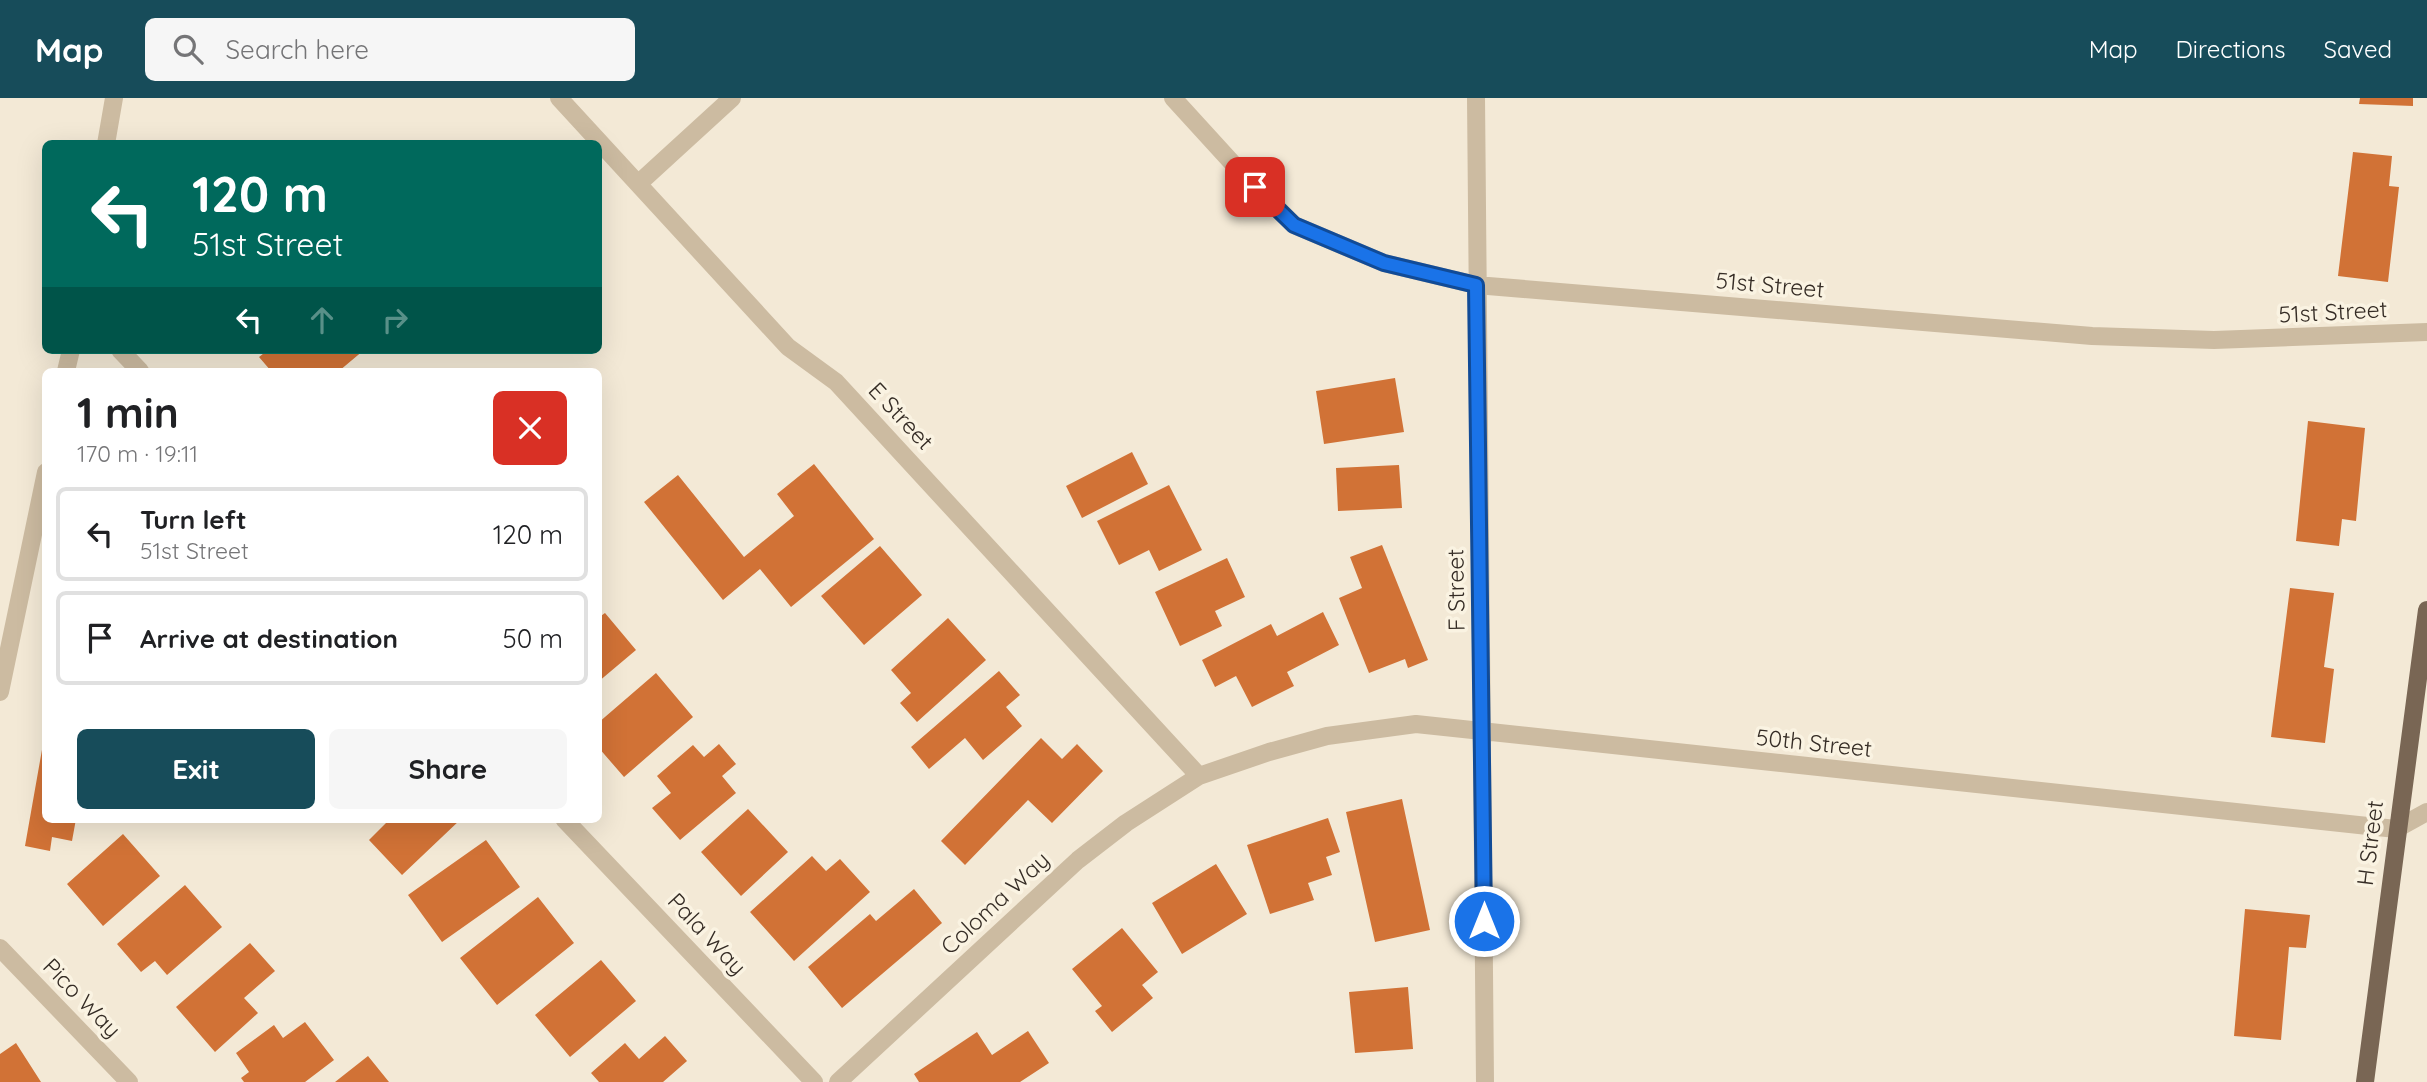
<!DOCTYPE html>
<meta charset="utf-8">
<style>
:root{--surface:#fff;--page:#f6f6f6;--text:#202124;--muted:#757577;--line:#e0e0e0;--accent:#174c5a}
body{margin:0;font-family:Quicksand,sans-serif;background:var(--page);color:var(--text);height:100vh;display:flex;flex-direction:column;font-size:26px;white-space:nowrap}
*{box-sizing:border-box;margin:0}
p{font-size:23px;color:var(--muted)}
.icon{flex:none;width:38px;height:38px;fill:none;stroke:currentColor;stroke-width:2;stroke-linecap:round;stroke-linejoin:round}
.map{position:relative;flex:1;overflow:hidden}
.details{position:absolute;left:42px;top:270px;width:560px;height:455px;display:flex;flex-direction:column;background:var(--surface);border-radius:10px;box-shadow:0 7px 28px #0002}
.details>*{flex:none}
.hud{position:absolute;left:42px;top:42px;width:560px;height:214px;border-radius:10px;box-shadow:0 7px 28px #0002;background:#00695c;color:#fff;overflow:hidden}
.pin{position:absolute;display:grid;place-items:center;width:60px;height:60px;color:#fff;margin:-30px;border-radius:14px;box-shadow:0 4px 10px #0006}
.me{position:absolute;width:77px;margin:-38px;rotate:0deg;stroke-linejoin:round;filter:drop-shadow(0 0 5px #0008)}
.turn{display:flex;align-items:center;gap:24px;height:147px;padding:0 35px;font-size:32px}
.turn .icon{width:91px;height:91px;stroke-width:2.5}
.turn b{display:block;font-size:49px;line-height:60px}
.lanes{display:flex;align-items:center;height:66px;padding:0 35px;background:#0003;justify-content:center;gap:35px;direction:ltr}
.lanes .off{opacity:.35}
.round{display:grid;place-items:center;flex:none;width:74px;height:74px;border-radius:10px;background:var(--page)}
.head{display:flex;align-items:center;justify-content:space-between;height:119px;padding:0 35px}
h1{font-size:42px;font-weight:700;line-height:52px}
.button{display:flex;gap:14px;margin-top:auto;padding:14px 35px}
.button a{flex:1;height:80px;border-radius:10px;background:var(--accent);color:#fff;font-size:28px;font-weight:700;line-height:80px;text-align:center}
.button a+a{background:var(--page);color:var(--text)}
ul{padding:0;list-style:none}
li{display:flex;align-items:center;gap:21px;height:94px;margin:0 14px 10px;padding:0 21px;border:4px solid var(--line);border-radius:10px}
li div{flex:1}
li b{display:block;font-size:26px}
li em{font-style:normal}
header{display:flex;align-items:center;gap:42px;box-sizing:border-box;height:98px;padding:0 35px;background:var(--accent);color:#fff}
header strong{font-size:33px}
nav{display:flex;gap:38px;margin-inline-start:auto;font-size:24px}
.search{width:490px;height:63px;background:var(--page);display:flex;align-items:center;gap:18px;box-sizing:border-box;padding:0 24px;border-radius:10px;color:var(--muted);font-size:26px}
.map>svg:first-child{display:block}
.building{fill:#d17236}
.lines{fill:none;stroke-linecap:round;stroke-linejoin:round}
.minor{stroke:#ccbba1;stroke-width:18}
.major{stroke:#796654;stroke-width:18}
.route-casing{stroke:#114b97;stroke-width:18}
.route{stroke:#1a73e8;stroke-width:12}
.labels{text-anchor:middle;stroke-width:7;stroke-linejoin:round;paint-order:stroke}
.street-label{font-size:23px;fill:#352c25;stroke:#faf3e2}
</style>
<header>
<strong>Map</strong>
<div class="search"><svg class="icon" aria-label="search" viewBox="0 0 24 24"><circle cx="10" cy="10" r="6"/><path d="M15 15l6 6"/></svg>Search here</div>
<nav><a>Map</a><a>Directions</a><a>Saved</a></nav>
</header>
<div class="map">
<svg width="2427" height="984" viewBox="0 0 2427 984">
<rect width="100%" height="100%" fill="#f3e9d6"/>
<path class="building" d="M2360,0H2413V8L2359,6Z
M2353,54L2392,58L2389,88L2399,89L2388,184L2338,178Z
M268,252H364L339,273H271L259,259Z
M1395,280L1404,334L1324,346L1316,293Z
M2308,323L2365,330L2356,423L2342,421L2339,448L2296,443Z
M1132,354L1148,386L1082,420L1066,388Z
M814,366L874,441L791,509L760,471L723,502L644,404L678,377L744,459L794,418L777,396Z
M1399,367L1402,410L1338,413L1336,370Z
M1169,387L1202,452L1159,473L1149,452L1119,467L1097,423Z
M1382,447L1428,562L1408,570L1405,561L1369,575L1339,500L1362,490L1350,459Z
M880,448L922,497L864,547L821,498Z
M1227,460L1245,499L1215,513L1222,528L1180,548L1155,494Z
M2290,490L2334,495L2324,569L2334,571L2325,645L2271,639Z
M1323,514L1339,547L1287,574L1294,588L1252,609L1236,578L1215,589L1202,562L1271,526L1277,538Z
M605,515L636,552L598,584V520Z
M948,520L986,562L917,624L900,605L911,595L891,572Z
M999,573L1020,597L1006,609L1022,628L983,662L965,640L929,671L911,649Z
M656,575L693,619L624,679L598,649V625Z
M1041,640L1062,661L1077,646L1103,673L1052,725L1028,702L965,767L941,743Z
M43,646L46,647V721H76L72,743L52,739L50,753L25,748Z
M719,646L736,666L722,678L736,695L680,742L652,710L671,695L657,678L693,647L704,659Z
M1402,701L1430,832L1375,844L1346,714Z
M748,711L788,754L741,798L701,754Z
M1328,720L1340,754L1326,759L1332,777L1308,785L1314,802L1270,816L1247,747Z
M382,721H461L402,777L369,742L386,725Z
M123,736L160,778L103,828L67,786Z
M486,742L520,789L442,844L408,797Z
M812,758L826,773L840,761L870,794L794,863L750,814Z
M1216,766L1247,816L1182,856L1152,805Z
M185,787L222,829L167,877L155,863L141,874L117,846Z
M914,791L942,825L842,910L808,869L870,816L876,823Z
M538,799L574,845L497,907L460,860Z
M2245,811L2310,817L2306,850L2289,849L2281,942L2234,938Z
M1122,830L1158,874L1142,887L1153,900L1112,934L1095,913L1102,908L1072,871Z
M250,845L275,873L244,900L258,915L215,954L176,909Z
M601,862L636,903L570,959L535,917Z
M1408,889L1413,951L1355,955L1349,894Z
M305,924L334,962L305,984H244L241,980L249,974L236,955L274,927L283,940Z
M1028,933L1049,965L1020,984H919L914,976L977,934L992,957Z
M665,938L687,963L663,984H599L591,975L625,945L639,961Z
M16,945L41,984H0V956Z
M368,958L389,984H335Z"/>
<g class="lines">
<path class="minor" d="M559,0L788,249L836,284L1199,678
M1173,0L1236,69L1294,127L1384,165L1476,187L2092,238L2214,242L2427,234
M1476,0L1485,984
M106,46L114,0
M638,86L732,0
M120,252L140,273
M66,273L71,252
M0,594L46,374
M564,721L814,984
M0,850L129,984
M838,984L1078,762L1126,725L1199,678L1269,654L1327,638L1416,626L2396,731L2427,714"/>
<path class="major" d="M2365,984L2427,512"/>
</g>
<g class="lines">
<g class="route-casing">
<path id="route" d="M1255,89L1294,127L1384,165L1476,187L1484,823"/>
</g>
<use href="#route" class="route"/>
</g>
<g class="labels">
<g class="street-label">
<text transform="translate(1770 187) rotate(5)" y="8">51st Street</text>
<text transform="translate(2333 214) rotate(-3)" y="8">51st Street</text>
<text transform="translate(901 318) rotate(47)" y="8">E Street</text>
<text transform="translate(1456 492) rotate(-91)" y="8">F Street</text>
<text transform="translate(1814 645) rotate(6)" y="8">50th Street</text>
<text transform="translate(2370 745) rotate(-83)" y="8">H Street</text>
<text transform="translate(995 805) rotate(-43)" y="8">Coloma Way</text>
<text transform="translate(707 836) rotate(47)" y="8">Pala Way</text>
<text transform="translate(82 900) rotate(46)" y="8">Pico Way</text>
</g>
</g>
</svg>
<div class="pin" style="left:1255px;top:89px;background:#d93025"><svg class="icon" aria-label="arrive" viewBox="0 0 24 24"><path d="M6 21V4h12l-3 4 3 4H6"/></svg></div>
<svg class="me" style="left:1484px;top:823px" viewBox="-20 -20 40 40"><circle r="17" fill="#1a73e8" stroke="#fff" stroke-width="3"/><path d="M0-11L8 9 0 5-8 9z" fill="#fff"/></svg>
<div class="hud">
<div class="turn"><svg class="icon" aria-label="left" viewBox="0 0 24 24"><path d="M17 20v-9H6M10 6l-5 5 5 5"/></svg><div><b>120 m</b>51st Street</div></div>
<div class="lanes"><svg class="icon" aria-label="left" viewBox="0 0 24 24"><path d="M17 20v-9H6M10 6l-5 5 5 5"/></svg><svg class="icon off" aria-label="ahead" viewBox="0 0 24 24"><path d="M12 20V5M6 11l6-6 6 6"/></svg><svg class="icon off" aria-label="right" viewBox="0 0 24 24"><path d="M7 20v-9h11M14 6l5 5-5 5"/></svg></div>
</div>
<section class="details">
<div class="head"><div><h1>1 min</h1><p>170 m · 19:11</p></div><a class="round" style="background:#d93025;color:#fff"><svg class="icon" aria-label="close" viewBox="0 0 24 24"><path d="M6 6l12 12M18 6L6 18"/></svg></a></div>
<ul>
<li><svg class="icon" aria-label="left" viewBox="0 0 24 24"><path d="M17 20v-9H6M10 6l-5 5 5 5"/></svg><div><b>Turn left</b><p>51st Street</p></div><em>120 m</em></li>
<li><svg class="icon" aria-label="arrive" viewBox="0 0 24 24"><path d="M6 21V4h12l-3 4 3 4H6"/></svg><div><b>Arrive at destination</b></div><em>50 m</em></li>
</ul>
<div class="button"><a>Exit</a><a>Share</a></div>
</section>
</div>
